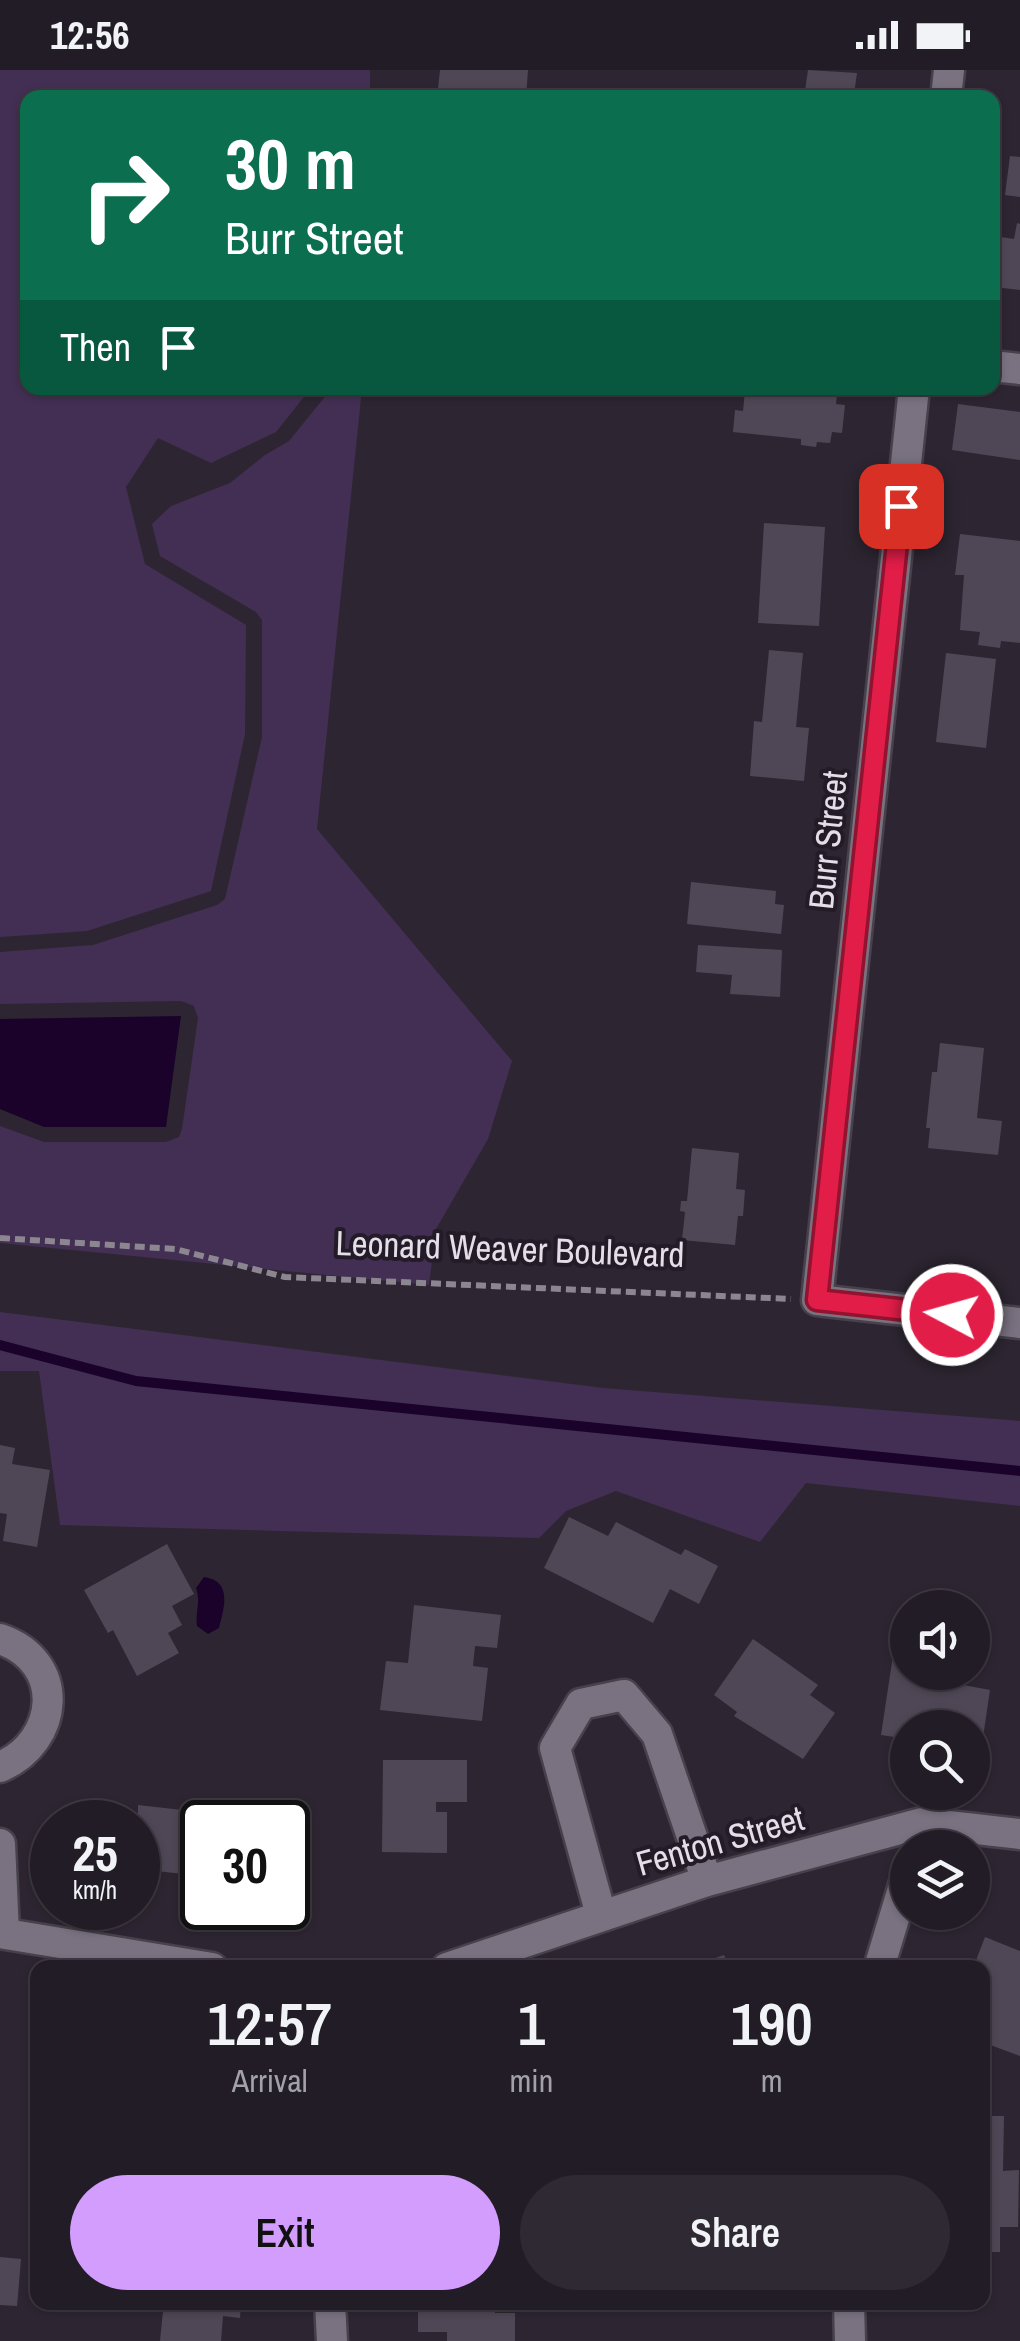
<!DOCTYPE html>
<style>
:root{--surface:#221c26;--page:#2e2932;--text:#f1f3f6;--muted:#a2a1a7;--line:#3f3a43;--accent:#d29dfd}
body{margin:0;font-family:"Archivo Narrow",sans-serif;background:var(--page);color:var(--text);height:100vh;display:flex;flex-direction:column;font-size:38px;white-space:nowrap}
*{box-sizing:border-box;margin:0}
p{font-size:32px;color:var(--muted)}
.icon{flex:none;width:55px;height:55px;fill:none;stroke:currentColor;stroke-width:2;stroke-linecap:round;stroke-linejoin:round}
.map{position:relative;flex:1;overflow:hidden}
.panel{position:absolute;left:30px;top:1890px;width:960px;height:350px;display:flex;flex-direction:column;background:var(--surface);border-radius:20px;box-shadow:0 2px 8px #0004,0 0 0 2px var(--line)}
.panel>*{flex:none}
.banner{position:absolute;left:20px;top:20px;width:980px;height:305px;border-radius:20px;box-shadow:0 2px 8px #0004,0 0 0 2px var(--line);background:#0b6e4f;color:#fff;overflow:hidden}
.buttons{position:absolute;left:890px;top:1520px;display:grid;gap:20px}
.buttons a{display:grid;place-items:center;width:100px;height:100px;border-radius:50%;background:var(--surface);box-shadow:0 2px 8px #0004,0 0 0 2px var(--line);font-size:50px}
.speed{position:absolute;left:30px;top:1730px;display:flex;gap:20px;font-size:50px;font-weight:700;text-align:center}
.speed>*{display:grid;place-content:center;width:130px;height:130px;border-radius:50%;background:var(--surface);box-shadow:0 2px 8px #0004,0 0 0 2px var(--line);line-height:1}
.speed small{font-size:25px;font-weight:400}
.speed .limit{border:5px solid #111;border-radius:15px;background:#fff;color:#111}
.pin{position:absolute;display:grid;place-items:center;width:85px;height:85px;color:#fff;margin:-42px;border-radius:20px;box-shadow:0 5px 15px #0006}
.me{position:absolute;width:110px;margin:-55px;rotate:276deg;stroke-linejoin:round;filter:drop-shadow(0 0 8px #0008)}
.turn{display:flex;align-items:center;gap:35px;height:210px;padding:0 40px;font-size:45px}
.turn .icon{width:130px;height:130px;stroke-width:2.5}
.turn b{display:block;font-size:70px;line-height:85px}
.then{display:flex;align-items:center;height:95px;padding:0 40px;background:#0003;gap:20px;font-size:38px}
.eta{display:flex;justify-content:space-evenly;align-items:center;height:170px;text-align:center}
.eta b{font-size:60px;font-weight:600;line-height:70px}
.cta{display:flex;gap:20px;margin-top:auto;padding:20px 40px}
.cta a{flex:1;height:115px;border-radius:60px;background:var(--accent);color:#111;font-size:40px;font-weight:600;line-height:115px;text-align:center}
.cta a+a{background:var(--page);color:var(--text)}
.status{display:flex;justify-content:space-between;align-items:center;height:70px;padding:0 50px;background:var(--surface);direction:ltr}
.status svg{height:28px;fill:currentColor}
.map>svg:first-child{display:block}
.green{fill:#432f53}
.water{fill:#1a022a}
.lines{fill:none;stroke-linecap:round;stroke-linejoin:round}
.stream{stroke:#1a022a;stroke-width:10}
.building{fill:#4f4755}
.minor-casing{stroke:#46414b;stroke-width:35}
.path{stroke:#8c8691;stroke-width:6;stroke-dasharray:10 5;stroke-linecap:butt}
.minor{stroke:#7a7281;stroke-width:30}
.route-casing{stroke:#92132f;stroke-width:25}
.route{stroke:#e11d48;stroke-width:18}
.labels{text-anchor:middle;stroke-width:8;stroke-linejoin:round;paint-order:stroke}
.street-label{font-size:35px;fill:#e3dee7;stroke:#231c28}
</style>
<div class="status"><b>12:56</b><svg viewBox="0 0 49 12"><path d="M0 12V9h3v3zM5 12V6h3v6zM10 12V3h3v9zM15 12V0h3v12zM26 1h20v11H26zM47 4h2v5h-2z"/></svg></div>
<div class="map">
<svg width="1020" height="2271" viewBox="0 0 1020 2271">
<rect width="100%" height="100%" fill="#2d2632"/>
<path class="green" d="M0,0H370V27L28,28V318H311L276,362L211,393L158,368L126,417L145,494L246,555L245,664L211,821L87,861L0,867Z
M332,318H362L317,759L512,991L488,1069L436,1159L429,1215L0,1173V1056L44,1072H166L179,1067L182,1059L198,948L194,936L181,931L0,934V882L93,875L217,835L225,829L262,667V550L256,542L160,486L152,454L171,436L230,413L265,385L289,371Z
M0,1242L603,1318L1020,1351V1436L806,1413L760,1472L616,1421L566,1441L539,1468L60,1455L39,1301H0Z"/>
<path class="water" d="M181,946L166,1057H44L0,1039V949Z
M204,1507C233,1511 224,1538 219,1558L208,1564L197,1556C195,1542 201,1533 196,1518Z"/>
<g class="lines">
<path class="stream" d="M0,1275L136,1311L1020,1401"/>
</g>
<path class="building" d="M440,0H528L526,28H437Z
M808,0L857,3L854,24L849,23L848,28H804Z
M1010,86L1020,87V127L1005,125Z
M1017,153L1020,154V220L994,217L1001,167L1014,169Z
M745,321L791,326L792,323L811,326V322L837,325L836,334L845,335L842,363L832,362L830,373L817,372L816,377L801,375V369L733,362L735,340L743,341Z
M958,334L1020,342V390L952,380Z
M764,453L825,457L819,556L758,553Z
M960,464L1020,471V573L1001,571L1000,578L978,575L980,562L960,560L964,505H955Z
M769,580L803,583L796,657L809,658L804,711L750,706L754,651L762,652Z
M946,583L996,589L986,678L936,672Z
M691,812L776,821L775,834L784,835L781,864L687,854Z
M698,875L782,880L780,927L730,924L732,905L696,902Z
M940,973L984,978L977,1048L1002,1051L998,1085L928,1078L930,1058H926L932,1002H937Z
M692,1078L739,1083L736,1119L745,1120L743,1146H738L735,1175L682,1170L685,1142L680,1141L681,1131H687Z
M0,1375L15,1378L12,1394L50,1400L37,1477L3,1471L7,1444L0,1443Z
M569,1447L608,1466L616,1452L681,1485L685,1479L718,1496L699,1534L670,1519L653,1553L544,1498Z
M167,1474L194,1524L172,1536L182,1555L168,1563L179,1583L137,1606L113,1560L108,1563L84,1520Z
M414,1535L501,1545L497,1578L475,1576L473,1596L488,1598L482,1651L380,1640L386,1591L408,1593Z
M753,1569L818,1615L810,1625L835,1643L803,1689L734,1646L737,1642L714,1625Z
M895,1572L908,1574V1602H965L963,1615L990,1620L981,1681L972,1680V1658H908V1669L881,1665Z
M383,1690H467V1732H436V1742H447V1783L382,1782Z
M138,1735L253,1748L252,1752H202V1806L138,1799Z
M985,1867L1020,1881V1986L982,1972V1898H973Z
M724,1885L729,1898H690L689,1897Z
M982,2046H1004L1003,2101L1019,2100L1018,2157H1000V2182H982Z
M0,2187L21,2189L17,2236L0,2235Z
M148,2232H241L240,2248L223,2246L221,2271H160L163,2241L147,2239Z
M418,2232H495V2243H515V2271H447V2262H418Z"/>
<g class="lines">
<g class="minor-casing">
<path id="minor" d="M946,28L949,0
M992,296L1020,299
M914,318L817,1230L1020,1253
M0,1569C67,1592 60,1671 0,1697
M0,1774L4,1863
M601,1845L555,1678L581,1634L624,1625L657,1664L707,1811
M0,1863L212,1898
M447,1898L707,1811L922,1753L1020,1764
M879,1898L908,1802
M330,2232L332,2271
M849,2232L850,2271"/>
</g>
<path class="path" d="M0,1168L175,1179L285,1207L791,1229"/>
<use href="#minor" class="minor"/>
</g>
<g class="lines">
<g class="route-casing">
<path id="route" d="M901,436L817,1230L952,1245"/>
</g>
<use href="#route" class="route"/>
</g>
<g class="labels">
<g class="street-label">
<text transform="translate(828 770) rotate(-84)" y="12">Burr Street</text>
<text transform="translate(510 1179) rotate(2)" y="12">Leonard Weaver Boulevard</text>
<text transform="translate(720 1771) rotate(-16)" y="12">Fenton Street</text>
</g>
</g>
</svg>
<div class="buttons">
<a><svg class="icon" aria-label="sound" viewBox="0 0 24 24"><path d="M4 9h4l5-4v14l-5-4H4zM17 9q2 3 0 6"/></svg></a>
<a><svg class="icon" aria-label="search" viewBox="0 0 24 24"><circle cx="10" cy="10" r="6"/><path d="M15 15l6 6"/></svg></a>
<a><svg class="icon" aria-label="layers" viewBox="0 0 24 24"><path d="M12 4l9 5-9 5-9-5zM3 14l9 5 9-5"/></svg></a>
</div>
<div class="speed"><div>25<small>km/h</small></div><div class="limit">30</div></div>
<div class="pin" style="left:901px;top:436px;background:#d93025"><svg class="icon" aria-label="arrive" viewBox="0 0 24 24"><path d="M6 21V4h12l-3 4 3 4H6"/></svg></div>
<svg class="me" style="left:952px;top:1245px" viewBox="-20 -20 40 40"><circle r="17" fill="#e11d48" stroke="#fff" stroke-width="3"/><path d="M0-11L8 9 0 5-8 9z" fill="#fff"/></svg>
<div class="banner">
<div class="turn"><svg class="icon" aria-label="right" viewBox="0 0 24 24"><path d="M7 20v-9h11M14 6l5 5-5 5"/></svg><div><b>30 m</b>Burr Street</div></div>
<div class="then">Then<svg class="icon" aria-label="arrive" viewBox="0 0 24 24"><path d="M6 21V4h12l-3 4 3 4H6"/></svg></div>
</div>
<section class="panel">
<div class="eta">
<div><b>12:57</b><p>Arrival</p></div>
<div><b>1</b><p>min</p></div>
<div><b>190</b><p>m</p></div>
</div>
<div class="cta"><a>Exit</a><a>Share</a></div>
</section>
</div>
